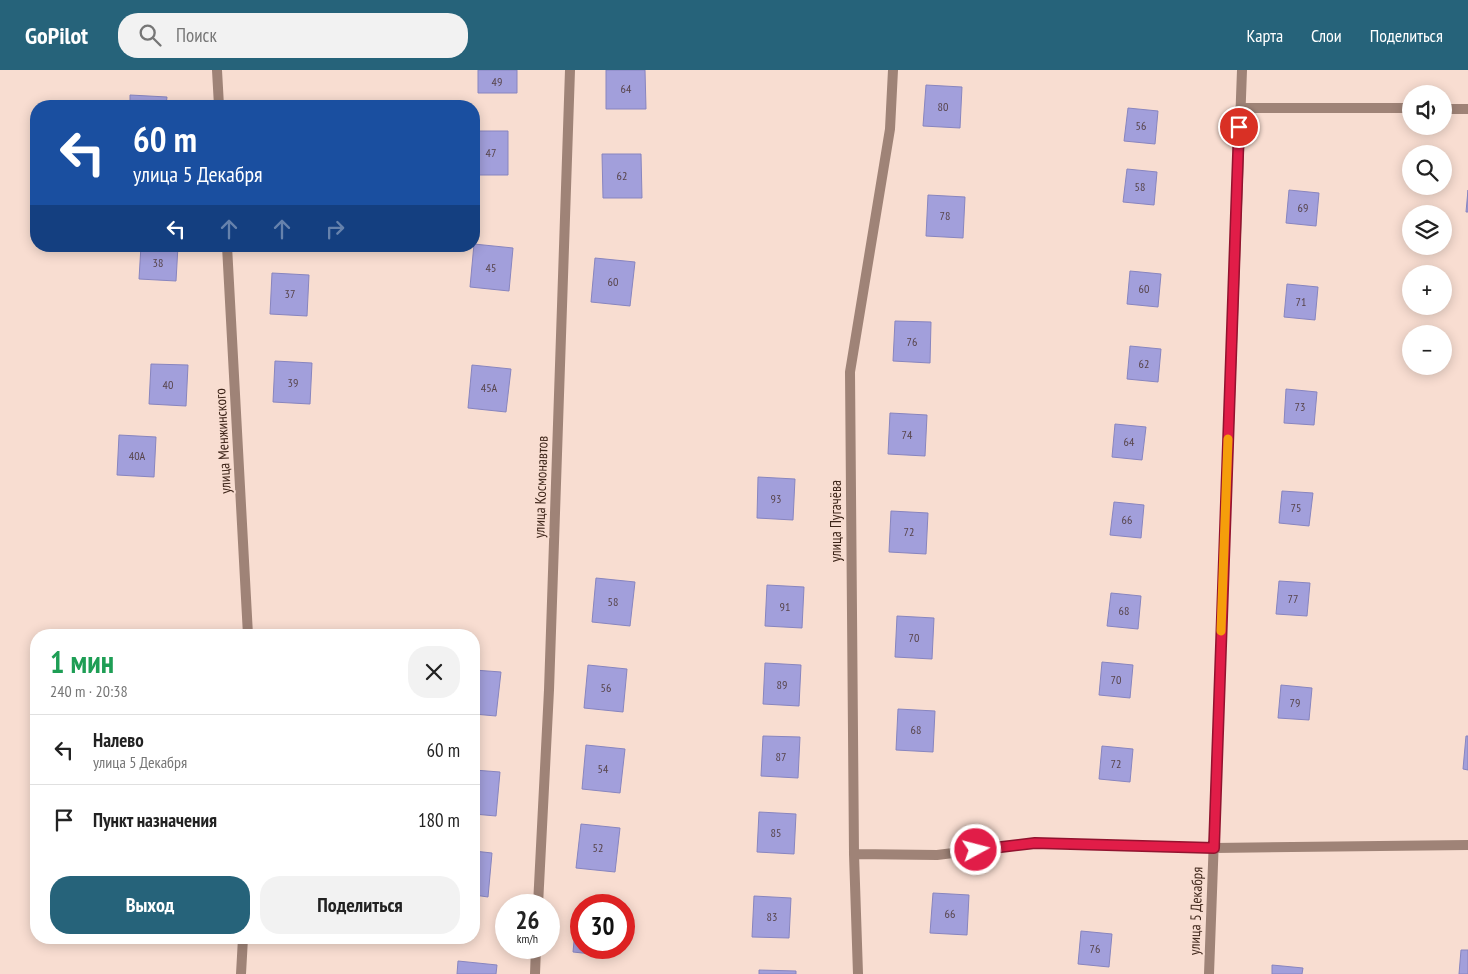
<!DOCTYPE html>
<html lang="ru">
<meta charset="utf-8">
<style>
:root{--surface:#fff;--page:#f2f2f2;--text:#222;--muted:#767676;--line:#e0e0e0;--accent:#26637a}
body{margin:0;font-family:"PT Sans Narrow",sans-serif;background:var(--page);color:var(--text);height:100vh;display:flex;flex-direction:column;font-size:19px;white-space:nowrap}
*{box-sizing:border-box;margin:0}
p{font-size:16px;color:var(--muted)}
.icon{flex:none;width:28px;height:28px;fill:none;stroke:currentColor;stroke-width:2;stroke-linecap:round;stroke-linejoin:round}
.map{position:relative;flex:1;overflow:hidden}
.details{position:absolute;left:30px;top:559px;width:450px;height:315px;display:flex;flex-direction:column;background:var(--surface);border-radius:20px;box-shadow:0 2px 12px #0003}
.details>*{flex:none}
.hud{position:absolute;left:30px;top:30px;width:450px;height:152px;border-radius:20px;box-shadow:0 2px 12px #0003;background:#1a4fa0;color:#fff;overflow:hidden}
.buttons{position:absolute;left:1402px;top:15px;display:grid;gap:10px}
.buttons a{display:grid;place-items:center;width:50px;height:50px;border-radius:50%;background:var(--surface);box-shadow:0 2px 12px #0003;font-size:25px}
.speed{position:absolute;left:495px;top:824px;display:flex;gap:10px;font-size:25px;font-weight:700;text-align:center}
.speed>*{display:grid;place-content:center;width:65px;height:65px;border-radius:50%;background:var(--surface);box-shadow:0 2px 12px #0003;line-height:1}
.speed small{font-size:12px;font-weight:400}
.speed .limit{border:8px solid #d22;background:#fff;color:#111}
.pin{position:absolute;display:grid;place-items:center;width:42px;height:42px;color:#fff;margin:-21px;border:2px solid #fff;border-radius:50%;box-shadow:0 1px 5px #0007}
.me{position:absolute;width:55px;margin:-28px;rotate:83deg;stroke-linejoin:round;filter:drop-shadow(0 0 4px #0008)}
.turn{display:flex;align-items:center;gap:18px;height:105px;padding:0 20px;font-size:22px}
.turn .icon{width:65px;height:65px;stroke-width:2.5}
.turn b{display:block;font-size:35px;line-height:42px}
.lanes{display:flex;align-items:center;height:48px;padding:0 20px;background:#0003;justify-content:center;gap:25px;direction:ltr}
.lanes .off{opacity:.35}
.round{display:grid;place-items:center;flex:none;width:52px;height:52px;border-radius:20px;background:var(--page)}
.summary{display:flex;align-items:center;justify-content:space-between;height:85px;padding:0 20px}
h1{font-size:30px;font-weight:700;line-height:38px;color:#1e9e55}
.button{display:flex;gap:10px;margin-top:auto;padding:10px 20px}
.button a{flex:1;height:58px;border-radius:20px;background:var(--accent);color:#fff;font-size:20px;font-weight:700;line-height:58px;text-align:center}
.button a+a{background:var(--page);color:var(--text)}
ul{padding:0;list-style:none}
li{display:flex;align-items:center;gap:15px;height:70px;padding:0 20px;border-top:1px solid var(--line)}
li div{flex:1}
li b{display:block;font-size:19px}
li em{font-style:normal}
header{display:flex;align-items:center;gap:30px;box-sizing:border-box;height:70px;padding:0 25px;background:var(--accent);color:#fff}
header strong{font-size:24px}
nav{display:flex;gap:28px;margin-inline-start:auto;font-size:18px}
.search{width:350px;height:45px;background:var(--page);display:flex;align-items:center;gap:12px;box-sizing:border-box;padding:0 18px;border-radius:20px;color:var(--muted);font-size:19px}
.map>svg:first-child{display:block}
.building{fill:#a29fdb;stroke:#8885bf}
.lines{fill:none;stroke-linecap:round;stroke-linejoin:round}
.street{stroke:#9f8377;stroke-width:10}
.route-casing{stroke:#92132f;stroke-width:12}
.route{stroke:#e11d48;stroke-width:9}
.slow{stroke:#f59e0b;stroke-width:9}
.labels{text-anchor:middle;stroke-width:4;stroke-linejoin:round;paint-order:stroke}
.number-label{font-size:12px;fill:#57444a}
.street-label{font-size:15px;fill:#3e2519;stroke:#f8ddd1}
</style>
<header>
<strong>GoPilot</strong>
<div class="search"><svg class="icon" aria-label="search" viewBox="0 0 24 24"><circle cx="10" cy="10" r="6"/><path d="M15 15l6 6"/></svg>Поиск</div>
<nav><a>Карта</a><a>Слои</a><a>Поделиться</a></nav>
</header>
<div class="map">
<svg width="1468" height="904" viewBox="0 0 1468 904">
<rect width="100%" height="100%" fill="#f8ddd1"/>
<path class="building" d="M478,0H517V23H478Z
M606,0H645L646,39H606Z
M926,15L962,17L960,58L923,56Z
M130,25L167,27L166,36H130Z
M1128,38L1158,41L1155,74L1124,71Z
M474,61H508V105H474Z
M602,84H641L642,128H603Z
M1127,99L1157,102L1154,135L1123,132Z
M1289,120L1319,123L1316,156L1286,153Z
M1468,120V142H1466Z
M928,125L965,127L963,168L926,166Z
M474,174L513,178L509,221L470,217Z
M141,176H178L176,211L139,209Z
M595,188L635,192L630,236L591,232Z
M1130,201L1161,204L1158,237L1127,234Z
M272,203L309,205L307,246L270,244Z
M1287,214L1318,217L1315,250L1284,247Z
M895,251L931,252L930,293L893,291Z
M1130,276L1161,279L1158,312L1127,309Z
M275,291L312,293L310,334L273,332Z
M151,294L188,295L186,336L149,334Z
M472,295L511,299L506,342L468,338Z
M1286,319L1317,322L1314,355L1284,353Z
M890,343L927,345L925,386L888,384Z
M1115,354L1146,357L1142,390L1112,387Z
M119,365L156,367L154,407L117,405Z
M758,407L795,409L793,450L757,448Z
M1282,421L1313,423L1309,456L1279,453Z
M1114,432L1144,435L1141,468L1110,465Z
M891,441L928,443L926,484L889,482Z
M596,508L635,512L630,556L592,552Z
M1279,511L1310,513L1307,546L1276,544Z
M767,515L804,517L802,558L765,556Z
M1111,523L1141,526L1138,559L1107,556Z
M897,546L934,548L932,589L895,587Z
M1102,592L1133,595L1130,628L1099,625Z
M765,593L801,595L799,636L763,634Z
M588,595L627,599L623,642L584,638Z
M474,600L501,602L496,646L474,644Z
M1281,615L1312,618L1309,650L1278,648Z
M898,639L935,641L933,682L896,680Z
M763,666L800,667L798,708L761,706Z
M1466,666H1468V700L1463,699Z
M586,675L625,679L620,723L582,719Z
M1102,676L1133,679L1130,712L1099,709Z
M474,700L500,702L496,746L474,744Z
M759,742L796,744L794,784L757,782Z
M581,754L620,758L615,802L576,798Z
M474,781L492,783L488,827L474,825Z
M933,823L969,825L967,865L930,863Z
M754,826L791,828L789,868L752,867Z
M577,839H581V878H612L611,886L573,882Z
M1081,861L1112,864L1109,897L1078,894Z
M282,868H319V872L282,870Z
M1461,880H1468V904H1459Z
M458,891L497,895L496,904H457Z
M1272,895L1303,898L1302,904H1272Z
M759,900L796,901V904H759Z"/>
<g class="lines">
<path class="street" d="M217,0L219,36
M1240,38H1411
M1444,39H1468
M227,176L248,565
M854,784L937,785L1035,773L1214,778L1468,775
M538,835L549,620L570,0
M241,904L243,868
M535,904L536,878
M858,904L854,784L850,302L890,59L893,0
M1209,904L1242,0"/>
</g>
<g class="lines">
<g class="route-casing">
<path id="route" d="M976,780L1035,773L1214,778L1239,57"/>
</g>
<use href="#route" class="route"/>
<path class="slow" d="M1221,561L1228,369"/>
</g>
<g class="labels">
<g class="number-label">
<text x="497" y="16">49</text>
<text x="626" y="23">64</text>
<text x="943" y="41">80</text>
<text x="1141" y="60">56</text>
<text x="491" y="87">47</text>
<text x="622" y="110">62</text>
<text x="1140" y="121">58</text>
<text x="1303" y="142">69</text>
<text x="945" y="150">78</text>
<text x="158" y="197">38</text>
<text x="491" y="202">45</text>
<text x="613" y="216">60</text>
<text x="1144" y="223">60</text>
<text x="290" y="228">37</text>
<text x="1301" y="236">71</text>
<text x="912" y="276">76</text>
<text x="1144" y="298">62</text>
<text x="293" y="317">39</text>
<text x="168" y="319">40</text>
<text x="489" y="322">45А</text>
<text x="1300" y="341">73</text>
<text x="907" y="369">74</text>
<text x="1129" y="376">64</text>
<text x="137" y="390">40А</text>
<text x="776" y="433">93</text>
<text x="1296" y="442">75</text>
<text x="1127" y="454">66</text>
<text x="909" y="466">72</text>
<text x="1293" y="533">77</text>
<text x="613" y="536">58</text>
<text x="785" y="541">91</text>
<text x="1124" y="545">68</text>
<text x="914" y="572">70</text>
<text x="1116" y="614">70</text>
<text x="782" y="619">89</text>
<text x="606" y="622">56</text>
<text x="1295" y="637">79</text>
<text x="916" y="664">68</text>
<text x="781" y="691">87</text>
<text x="1116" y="698">72</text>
<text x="603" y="703">54</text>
<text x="776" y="767">85</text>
<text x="598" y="782">52</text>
<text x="950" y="848">66</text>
<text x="772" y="851">83</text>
<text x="1095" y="883">76</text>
</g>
<g class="street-label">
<text transform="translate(223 371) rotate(-93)" y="5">улица Менжинского</text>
<text transform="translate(541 417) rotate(-88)" y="5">улица Космонавтов</text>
<text transform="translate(836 451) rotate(-90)" y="5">улица Пугачёва</text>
<text transform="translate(1196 841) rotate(-88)" y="5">улица 5 Декабря</text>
</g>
</g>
</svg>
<div class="buttons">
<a><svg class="icon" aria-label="sound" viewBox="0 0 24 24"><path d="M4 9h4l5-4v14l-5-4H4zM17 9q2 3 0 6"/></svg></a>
<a><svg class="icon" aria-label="search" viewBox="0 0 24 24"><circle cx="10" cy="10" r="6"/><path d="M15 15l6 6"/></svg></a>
<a><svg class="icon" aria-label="layers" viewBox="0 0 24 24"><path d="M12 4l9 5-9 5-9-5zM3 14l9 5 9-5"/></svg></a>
<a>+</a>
<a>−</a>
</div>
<div class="speed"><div>26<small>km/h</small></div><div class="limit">30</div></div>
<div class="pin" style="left:1239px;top:57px;background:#d93025"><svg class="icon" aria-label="arrive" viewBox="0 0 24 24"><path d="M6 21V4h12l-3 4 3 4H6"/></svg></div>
<svg class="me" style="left:976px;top:780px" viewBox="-20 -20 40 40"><circle r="17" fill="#e11d48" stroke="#fff" stroke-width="3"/><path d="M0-11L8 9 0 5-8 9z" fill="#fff"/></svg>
<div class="hud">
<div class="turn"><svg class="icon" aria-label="left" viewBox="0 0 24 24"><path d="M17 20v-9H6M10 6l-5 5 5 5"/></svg><div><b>60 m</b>улица 5 Декабря</div></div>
<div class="lanes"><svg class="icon" aria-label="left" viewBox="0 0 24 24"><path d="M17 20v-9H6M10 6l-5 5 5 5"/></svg><svg class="icon off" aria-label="ahead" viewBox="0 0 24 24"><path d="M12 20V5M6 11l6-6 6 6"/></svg><svg class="icon off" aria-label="ahead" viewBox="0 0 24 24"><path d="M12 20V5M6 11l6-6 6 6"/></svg><svg class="icon off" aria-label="right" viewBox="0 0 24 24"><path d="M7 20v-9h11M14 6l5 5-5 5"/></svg></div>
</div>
<section class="details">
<div class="summary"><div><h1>1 мин</h1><p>240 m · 20:38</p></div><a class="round"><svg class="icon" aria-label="close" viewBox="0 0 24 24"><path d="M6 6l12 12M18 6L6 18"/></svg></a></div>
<ul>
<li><svg class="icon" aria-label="left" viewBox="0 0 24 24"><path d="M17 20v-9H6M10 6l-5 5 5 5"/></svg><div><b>Налево</b><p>улица 5 Декабря</p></div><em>60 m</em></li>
<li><svg class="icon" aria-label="arrive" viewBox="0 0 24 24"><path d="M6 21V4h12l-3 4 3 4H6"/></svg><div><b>Пункт назначения</b></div><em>180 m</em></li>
</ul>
<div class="button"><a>Выход</a><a>Поделиться</a></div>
</section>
</div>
